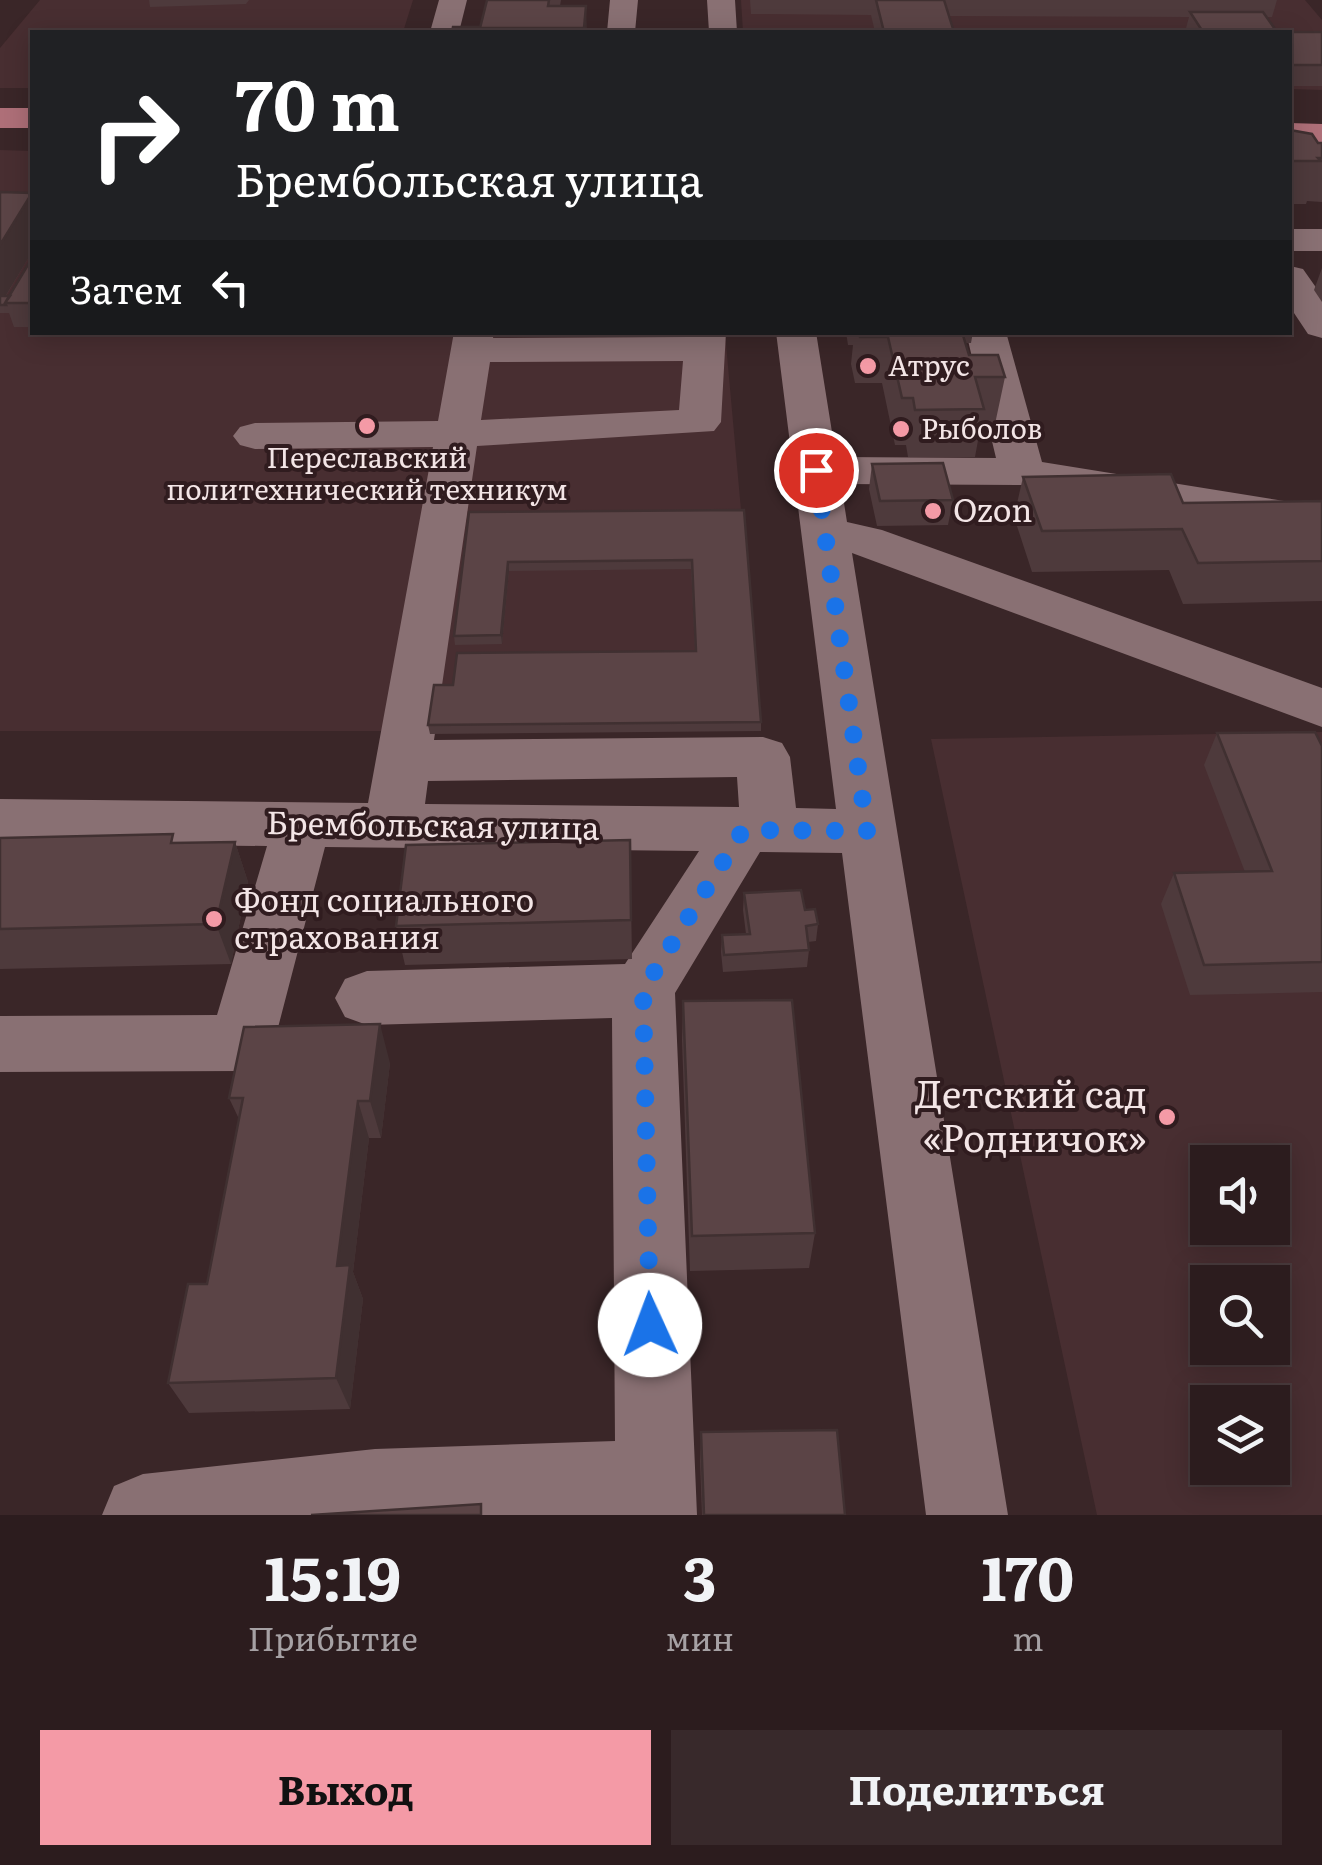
<!DOCTYPE html>
<html lang="ru">
<meta charset="utf-8">
<style>
:root{--surface:#2c1c1e;--page:#38292b;--text:#f1f3f6;--muted:#a6a1a4;--line:#483a3c;--accent:#f49aa6}
body{margin:0;font-family:Literata,serif;background:var(--page);color:var(--text);height:100vh;display:flex;flex-direction:column;font-size:38px;white-space:nowrap}
*{box-sizing:border-box;margin:0}
p{font-size:32px;color:var(--muted)}
.icon{flex:none;width:55px;height:55px;fill:none;stroke:currentColor;stroke-width:2;stroke-linecap:round;stroke-linejoin:round}
.map{position:relative;height:1515px;overflow:hidden}
.side{display:flex;flex-direction:column;background:var(--surface);flex:1}
.side>*{flex:none}
.top-card{position:absolute;left:30px;top:30px;width:1262px;height:305px;border-radius:0px;box-shadow:0 5px 25px #0003,0 0 0 2px var(--line);background:#202124;color:#fff;overflow:hidden}
.buttons{position:absolute;left:1190px;top:1145px;display:grid;gap:20px}
.buttons a{display:grid;place-items:center;width:100px;height:100px;border-radius:0px;background:var(--surface);box-shadow:0 5px 25px #0003,0 0 0 2px var(--line);font-size:50px}
.pin{position:absolute;display:grid;place-items:center;width:85px;height:85px;color:#fff;margin:-42px;border:5px solid #fff;border-radius:50%;box-shadow:0 2px 10px #0007}
.me{position:absolute;width:110px;margin:-55px;rotate:358deg;stroke-linejoin:round;filter:drop-shadow(0 0 8px #0008)}
.turn{display:flex;align-items:center;gap:35px;height:210px;padding:0 40px;font-size:45px}
.turn .icon{width:130px;height:130px;stroke-width:2.5}
.turn b{display:block;font-size:70px;line-height:85px}
.then{display:flex;align-items:center;height:95px;padding:0 40px;background:#0003;gap:20px;font-size:38px}
.eta{display:flex;justify-content:space-evenly;align-items:center;height:170px;text-align:center}
.eta b{font-size:60px;font-weight:700;line-height:70px}
.action{display:flex;gap:20px;margin-top:auto;padding:20px 40px}
.action a{flex:1;height:115px;border-radius:0px;background:var(--accent);color:#111;font-size:40px;font-weight:700;line-height:115px;text-align:center}
.action a+a{background:var(--page);color:var(--text)}
.map>svg:first-child{display:block}
.built{fill:#482e31;fill-rule:evenodd}
.lines{fill:none;stroke-linecap:round;stroke-linejoin:round}
.minor{fill:#897073;fill-rule:evenodd}
.major{fill:#ae6f78;fill-rule:evenodd}
.wall{fill:#4e3a3c}
.shaded-wall{fill:#403031}
.building{fill:#5b4446;stroke:#403031;stroke-width:2.5}
.route{stroke:#1a73e8;stroke-width:18;stroke-dasharray:0 32.4}
.poi-dot{fill:#f49aa6;stroke:#301c1f;stroke-width:4}
.labels{text-anchor:middle;stroke-width:8;stroke-linejoin:round;paint-order:stroke}
.far-poi-label{font-size:28px;fill:#f3e5e6;stroke:#301c1f;text-anchor:start}
.poi-label{font-size:32px;fill:#f3e5e6;stroke:#301c1f;text-anchor:start}
.street-label{font-size:32px;fill:#f3e5e6;stroke:#301c1f}
.near-poi-label{font-size:38px;fill:#f3e5e6;stroke:#301c1f;text-anchor:end}
</style>
<div class="map">
<svg width="1322" height="1515" viewBox="0 0 1322 1515">
<rect width="100%" height="100%" fill="#3a2628"/>
<path class="built" d="M40,0H413L403,32H32V88H0V48Z
M741,0H1305L1322,20V90L1290,89V32H743Z
M0,150L32,151V332L725,333L761,731H0Z
M1322,732V1515H1097L931,739ZM1208,1162H1272V1228H1208ZM1208,1282H1272V1348H1208ZM1208,1402H1272V1468H1208Z"/>
<g class="lines">
<path class="minor" d="M439,0H467L459,32H430Z
M610,0H638L635,32H607Z
M707,0H735L737,32H709Z
M1290,229H1322V251H1290Z
M1290,266L1303,269L1322,296V338L1308,334L1290,307Z
M454,332H494L493,338L686,337V332H726L721,422L714,431L477,446L434,740L763,737L782,743L790,757L796,808L836,809L776,332H816L836,457L996,458L966,332H1006L1042,462L1322,507V535L1022,485L841,484L847,522L882,530L1322,688V727L852,553L1008,1515H926L842,853L760,852L675,993L697,1515H102L114,1486L143,1474L375,1449L615,1441L612,1018L367,1025L345,1017L335,998L345,979L367,971L625,964L699,851L325,847L274,1043L264,1063L241,1071L0,1072V1016L217,1015L267,846L0,843V799L368,803L433,447L255,449L240,445L233,436L240,427L255,423L438,421ZM683,361L679,410L481,420L490,362ZM737,777L739,807L425,804L428,781Z"/>
<path class="major" d="M0,108H32V128H0Z
M1290,123L1322,124V144L1290,143Z"/>
</g>
<path class="wall" d="M149,0H249L246,4L150,7Z
M487,0H561L560,6L587,32H452L480,27Z
M750,0H1277L1272,17H1267L1277,32H1322V86H1290V32H1185L1189,17L949,16L954,32H875L871,15L751,14Z
M1290,130L1318,143H1322V202L1307,201L1306,204H1290Z
M0,192L32,252L6,296H10L32,258V327H14L9,313H0Z
M1322,268V302L1314,290Z
M846,332H973L971,343H965L969,355L1005,377L995,424H981L975,457H908L906,445H895L882,383H855L851,364L853,345H848Z
M872,464L953,500L948,525L877,526L869,489Z
M1023,477L1183,503L1322,501V601L1183,604L1169,570L1032,572L1014,517Z
M744,510L761,722V731L430,734L428,725L453,685L695,651L691,569L509,571L502,644L455,645L454,636L469,512Z
M1217,733L1322,746V992L1190,995L1161,904L1174,873L1245,872L1204,765Z
M0,838L177,843L235,842L248,882L231,964L0,969Z
M630,840L632,959L405,965L396,926Z
M744,893L805,910L818,924L816,941L808,942L809,950L807,967L723,972L721,952L722,935L746,934L743,910Z
M683,1001L815,1233L809,1268L690,1271L682,1040Z
M390,1063L381,1138H369L353,1272L363,1299L350,1409L189,1413L168,1383L207,1284L239,1119L229,1098Z
M701,1432L845,1515H702L700,1461Z"/>
<path class="shaded-wall" d="M586,6L587,32H584V28Z
M32,194V252L0,305V245Z
M508,562L509,571L502,644L501,635Z
M235,842L248,882L231,964L216,924Z
M380,1024L390,1063L381,1138L370,1101Z
M358,1101L369,1138L353,1272L363,1299L350,1409L336,1378L337,1266Z"/>
<path class="building" d="M487,0H549L548,6H586L584,28H480Z
M876,0H944L954,32H884Z
M1190,12H1263L1277,32H1322V65H1290V32H1203Z
M453,27H480L481,32H452Z
M1290,130L1312,134L1318,143H1322V158H1318L1321,161H1290Z
M0,192L32,193L0,245Z
M32,258V303H5Z
M0,296H10L5,303L6,305H0Z
M859,332H962L969,355H998L1005,377H975L984,409L915,410L913,398H902L888,337H860Z
M943,463L953,500L880,501L872,464Z
M1171,474L1183,503L1322,501V561L1198,563L1182,529L1042,531L1023,477Z
M744,510L761,722L428,725L434,685H453L457,653L696,651L692,560L508,562L501,635L454,636L469,512Z
M1315,732L1322,746V962L1204,965L1174,873L1272,871L1217,733Z
M173,834L171,843L235,842L216,924L0,929V838Z
M630,840L631,920L396,926L406,845Z
M801,890L805,910L815,909L818,924L806,926L809,950L724,955L722,935L750,934L744,893Z
M792,1000L815,1233L692,1236L683,1001Z
M380,1024L370,1101H358L337,1266L350,1265L336,1378L168,1383L188,1284H207L243,1098H229L244,1027Z
M837,1430L845,1515H704L701,1432Z
M481,1504V1515H311Z"/>
<g class="lines">
<path class="route" d="M650,1325L643,990L743,830L867,831L816,470"/>
</g>
<g class="poi-dot">
<circle cx="868" cy="366" r="10"/>
<circle cx="367" cy="426" r="10"/>
<circle cx="901" cy="429" r="10"/>
<circle cx="933" cy="511" r="10"/>
<circle cx="214" cy="919" r="10"/>
<circle cx="1167" cy="1117" r="10"/>
</g>
<g class="labels">
<g class="far-poi-label">
<text x="888" y="376">Атрус</text>
<text x="921" y="439">Рыболов</text>
<text x="367" y="468" text-anchor="middle">Переславский<tspan x="367" dy="32">политехнический техникум</tspan></text>
</g>
<g class="poi-label">
<text x="953" y="522">Ozon</text>
<text x="234" y="912">Фонд социального<tspan x="234" dy="37">страхования</tspan></text>
</g>
<g class="street-label">
<text transform="translate(433 826) rotate(1)" y="11">Брембольская улица</text>
</g>
<g class="near-poi-label">
<text x="1147" y="1108">Детский сад<tspan x="1147" dy="44">«Родничок»</tspan></text>
</g>
</g>
</svg>
<div class="buttons">
<a><svg class="icon" aria-label="sound" viewBox="0 0 24 24"><path d="M4 9h4l5-4v14l-5-4H4zM17 9q2 3 0 6"/></svg></a>
<a><svg class="icon" aria-label="search" viewBox="0 0 24 24"><circle cx="10" cy="10" r="6"/><path d="M15 15l6 6"/></svg></a>
<a><svg class="icon" aria-label="layers" viewBox="0 0 24 24"><path d="M12 4l9 5-9 5-9-5zM3 14l9 5 9-5"/></svg></a>
</div>
<div class="pin" style="left:816px;top:470px;background:#d93025"><svg class="icon" aria-label="arrive" viewBox="0 0 24 24"><path d="M6 21V4h12l-3 4 3 4H6"/></svg></div>
<svg class="me" style="left:650px;top:1325px" viewBox="-20 -20 40 40"><circle r="19" fill="#fff"/><path d="M0-13L10 11 0 6-10 11z" fill="#1a73e8"/></svg>
<div class="top-card">
<div class="turn"><svg class="icon" aria-label="right" viewBox="0 0 24 24"><path d="M7 20v-9h11M14 6l5 5-5 5"/></svg><div><b>70 m</b>Брембольская улица</div></div>
<div class="then">Затем<svg class="icon" aria-label="left" viewBox="0 0 24 24"><path d="M17 20v-9H6M10 6l-5 5 5 5"/></svg></div>
</div>
</div>
<section class="side">
<div class="eta">
<div><b>15:19</b><p>Прибытие</p></div>
<div><b>3</b><p>мин</p></div>
<div><b>170</b><p>m</p></div>
</div>
<div class="action"><a>Выход</a><a>Поделиться</a></div>
</section>
